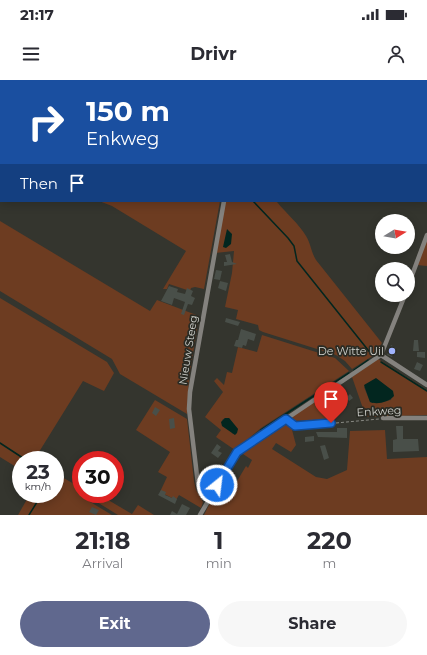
<!DOCTYPE html>
<style>
:root{--surface:#fff;--page:#f7f7f7;--text:#2b2b33;--muted:#7c7c81;--accent:#60688e}
body{margin:0;font-family:Montserrat,sans-serif;background:var(--page);color:var(--text);height:100vh;display:flex;flex-direction:column;font-size:15px;white-space:nowrap}
*{box-sizing:border-box;margin:0}
p{font-size:13px;color:var(--muted)}
.icon{flex:none;width:22px;height:22px;fill:none;stroke:currentColor;stroke-width:2;stroke-linecap:round;stroke-linejoin:round}
.map{position:relative;height:435px;overflow:hidden}
.drawer{display:flex;flex-direction:column;background:var(--surface);flex:1}
.drawer>*{flex:none}
.guide{position:absolute;left:0px;top:0px;width:427px;height:122px;box-shadow:0 2px 10px #0003;background:#1a4fa0;color:#fff;overflow:hidden}
.needle{width:26px;rotate:79deg}
.tools{position:absolute;left:375px;top:134px;display:grid;gap:8px}
.tools a{display:grid;place-items:center;width:40px;height:40px;border-radius:50%;background:var(--surface);box-shadow:0 2px 10px #0003;font-size:20px}
.speed{position:absolute;left:12px;top:371px;display:flex;gap:8px;font-size:20px;font-weight:700;text-align:center}
.speed>*{display:grid;place-content:center;width:52px;height:52px;border-radius:50%;background:var(--surface);box-shadow:0 2px 10px #0003;line-height:1}
.speed small{font-size:10px;font-weight:400}
.speed .limit{border:6px solid #d22;background:#fff;color:#111}
.pin{position:absolute;display:grid;place-items:center;width:34px;height:34px;color:#fff;margin:-41px -17px;border-radius:50% 50% 50% 0;rotate:-45deg;box-shadow:0 0 4px #0007}
.pin .icon{rotate:45deg}
.me{position:absolute;width:44px;margin:-22px;rotate:29deg;stroke-linejoin:round;filter:drop-shadow(0 0 3px #0008)}
.turn{display:flex;align-items:center;gap:14px;height:84px;padding:0 20px;font-size:18px}
.turn .icon{width:52px;height:52px;stroke-width:2.5}
.turn b{display:block;font-size:28px;line-height:34px}
.then{display:flex;align-items:center;height:38px;padding:0 20px;background:#0003;gap:8px;font-size:15px}
.eta{display:flex;justify-content:space-evenly;align-items:center;height:68px;text-align:center}
.eta b{font-size:24px;font-weight:700;line-height:28px}
.action{display:flex;gap:8px;margin-top:auto;padding:8px 20px}
.action a{flex:1;height:46px;border-radius:24px;background:var(--accent);color:#fff;font-size:16px;font-weight:700;line-height:46px;text-align:center}
.action a+a{background:var(--page);color:var(--text)}
.status{display:flex;justify-content:space-between;align-items:center;height:28px;padding:0 20px;background:var(--surface);direction:ltr}
.status svg{height:11px;fill:currentColor}
header{display:flex;justify-content:space-between;align-items:center;height:52px;padding:0 20px;background:var(--surface);font-size:18px;font-weight:700}
.map>svg:first-child{display:block}
.green{fill:#6d3c21;fill-rule:evenodd}
.water{fill:#02261f}
.lines{fill:none;stroke-linecap:round;stroke-linejoin:round}
.stream{stroke:#02261f;stroke-width:1.5}
.building{fill:#494f49}
.path{stroke:#878882;stroke-width:1;stroke-dasharray:3 2;stroke-linecap:butt}
.minor{stroke:#84827e;stroke-width:4.5}
.route-casing{stroke:#114b97;stroke-width:10}
.route{stroke:#1a73e8;stroke-width:7}
.poi-dot{fill:#a0b3fd;stroke:#2a2b24;stroke-width:1.5}
.labels{text-anchor:middle;stroke-width:3.5;stroke-linejoin:round;paint-order:stroke}
.street-label{font-size:11px;fill:#d1d2cd;stroke:#2a2b24}
.poi-label{font-size:11px;fill:#d1d2cd;stroke:#2a2b24;text-anchor:end}
</style>
<div class="status"><b>21:17</b><svg viewBox="0 0 49 12"><path d="M0 12V9h3v3zM5 12V6h3v6zM10 12V3h3v9zM15 12V0h3v12zM26 1h20v11H26zM47 4h2v5h-2z"/></svg></div>
<header><svg class="icon" aria-label="menu" viewBox="0 0 24 24"><path d="M4 6h16M4 12h16M4 18h16"/></svg>Drivr<svg class="icon" aria-label="person" viewBox="0 0 24 24"><circle cx="12" cy="8" r="4"/><path d="M4 21q1-7 8-7t8 7"/></svg></header>
<div class="map">
<svg width="427" height="435" viewBox="0 0 427 435">
<rect width="100%" height="100%" fill="#34352e"/>
<path class="green" d="M0,0L40,1H1V72Z
M49,0H183L184,1H50Z
M260,0H427V122L425,121L426,1Z
M99,121H220L204,209L195,207L191,208L190,211L169,204L167,209H163L186,171L112,126Z
M225,121L277,122C286,133 299,144 306,156C311,164 311,172 316,180L382,263L374,275L352,289L345,281L336,275L263,252L259,250L258,245L236,239L238,230L225,227L232,193L234,171L215,173Z
M0,141L150,231L157,220L199,236L189,298L187,334L120,294L112,279L0,211Z
M427,159V186L417,185Z
M0,218L107,282L114,293L104,311L83,301L34,380H21V390L0,377Z
M262,255L335,278L349,291L261,348L235,370L216,357L221,350L205,337L223,312L214,301L217,298L224,305L227,292L232,293L238,267L257,272ZM225,338H229L238,349L233,354L222,340Z
M378,279L427,310V335L366,337L352,297ZM377,299L393,311L391,320L373,323L370,322L364,307Z
M331,311L334,339L292,341L291,337Z
M155,320L187,339L194,401L196,410L203,422L201,428L179,415L176,420L160,412L167,397L158,392L170,372L136,350Z
M282,343L291,346L296,365L291,372L276,363L272,369L316,397L327,399L347,390L350,351L385,350L387,379L427,377V435H204L221,401L233,408L246,386L248,388L252,380L240,372Z
M55,393L81,408V414H90L94,416L98,414L132,434L138,425L154,435H118L84,414L82,417L112,435H18L30,414H55Z"/>
<path class="water" d="M227,149L232,154L231,164L226,168L223,167Z
M376,298L393,311L394,316C389,322 377,325 370,322L364,305Z
M225,338H229L238,349L237,353L235,355L222,346L221,342Z"/>
<g class="lines">
<path class="stream" d="M260,1V0
M253,121L288,158L294,166L297,181L372,275
M381,282L427,311
M354,290L368,280
M261,350L349,293
M0,363L26,380
M29,435L42,414"/>
</g>
<path class="building" d="M230,174L232,182L237,184L224,186V182H227L225,175Z
M216,190L222,191L220,200L214,199Z
M220,201L228,203L226,211L218,208Z
M169,206L178,209L177,212L185,214L187,208L193,211L191,216L195,218L192,225L188,224L184,235L181,234L185,222L174,218L172,225L161,221Z
M226,238L240,242L238,246L225,242Z
M241,249L256,254L254,261L248,259L246,266L243,265L242,268L234,266L236,260H238Z
M414,260H418L419,271H413Z
M391,265L396,268L392,277L387,275Z
M417,272H425V278L417,277Z
M417,282L423,285L420,291L414,289Z
M344,309L348,316L350,314L353,318L349,321L346,317L340,318L337,314Z
M155,327L160,330L156,336L152,333Z
M174,338L175,348L170,349L169,339Z
M396,346H403V359H418L419,371L393,372V360L397,359Z
M337,348H347V358L318,357L316,352H337Z
M314,356V361L305,362V357Z
M217,364L221,367L218,371L222,373L218,378L211,373Z
M325,365L329,378L324,380L320,366Z
M161,410L166,412L165,415L172,418L173,416L177,419L175,424L158,415Z
M182,424L190,428L186,435H170L172,431L177,434Z
M92,427L99,430L96,435L89,432Z"/>
<g class="lines">
<path class="path" d="M336,343L379,339"/>
<path class="minor" d="M408,206L427,155
M381,275L427,305
M383,338H427
M286,339L295,346L331,343
M210,418L200,410L198,404L189,329L190,312L224,121
M200,435L237,372L381,275L405,215"/>
</g>
<g class="lines">
<g class="route-casing">
<path id="route" d="M217,405L237,372L286,339L295,346L331,343"/>
</g>
<use href="#route" class="route"/>
</g>
<circle class="poi-dot" cx="392" cy="271" r="4"/>
<g class="labels">
<g class="street-label">
<text transform="translate(188 270) rotate(-81)" y="4">Nieuw Steeg</text>
<text transform="translate(379 331) rotate(-3)" y="4">Enkweg</text>
</g>
<g class="poi-label">
<text x="384" y="275">De Witte Uil</text>
</g>
</g>
</svg>
<div class="tools">
<a><svg class="needle" viewBox="-14 -14 28 28"><path d="M0-13l5 13h-10z" fill="#e53935"/><path d="M0 13l5-13h-10z" fill="#7c7c81"/></svg></a>
<a><svg class="icon" aria-label="search" viewBox="0 0 24 24"><circle cx="10" cy="10" r="6"/><path d="M15 15l6 6"/></svg></a>
</div>
<div class="speed"><div>23<small>km/h</small></div><div class="limit">30</div></div>
<div class="pin" style="left:331px;top:343px;background:#d93025"><svg class="icon" aria-label="arrive" viewBox="0 0 24 24"><path d="M6 21V4h12l-3 4 3 4H6"/></svg></div>
<svg class="me" style="left:217px;top:405px" viewBox="-20 -20 40 40"><circle r="17" fill="#1a73e8" stroke="#fff" stroke-width="3"/><path d="M0-11L8 9 0 5-8 9z" fill="#fff"/></svg>
<div class="guide">
<div class="turn"><svg class="icon" aria-label="right" viewBox="0 0 24 24"><path d="M7 20v-9h11M14 6l5 5-5 5"/></svg><div><b>150 m</b>Enkweg</div></div>
<div class="then">Then<svg class="icon" aria-label="arrive" viewBox="0 0 24 24"><path d="M6 21V4h12l-3 4 3 4H6"/></svg></div>
</div>
</div>
<section class="drawer">
<div class="eta">
<div><b>21:18</b><p>Arrival</p></div>
<div><b>1</b><p>min</p></div>
<div><b>220</b><p>m</p></div>
</div>
<div class="action"><a>Exit</a><a>Share</a></div>
</section>
